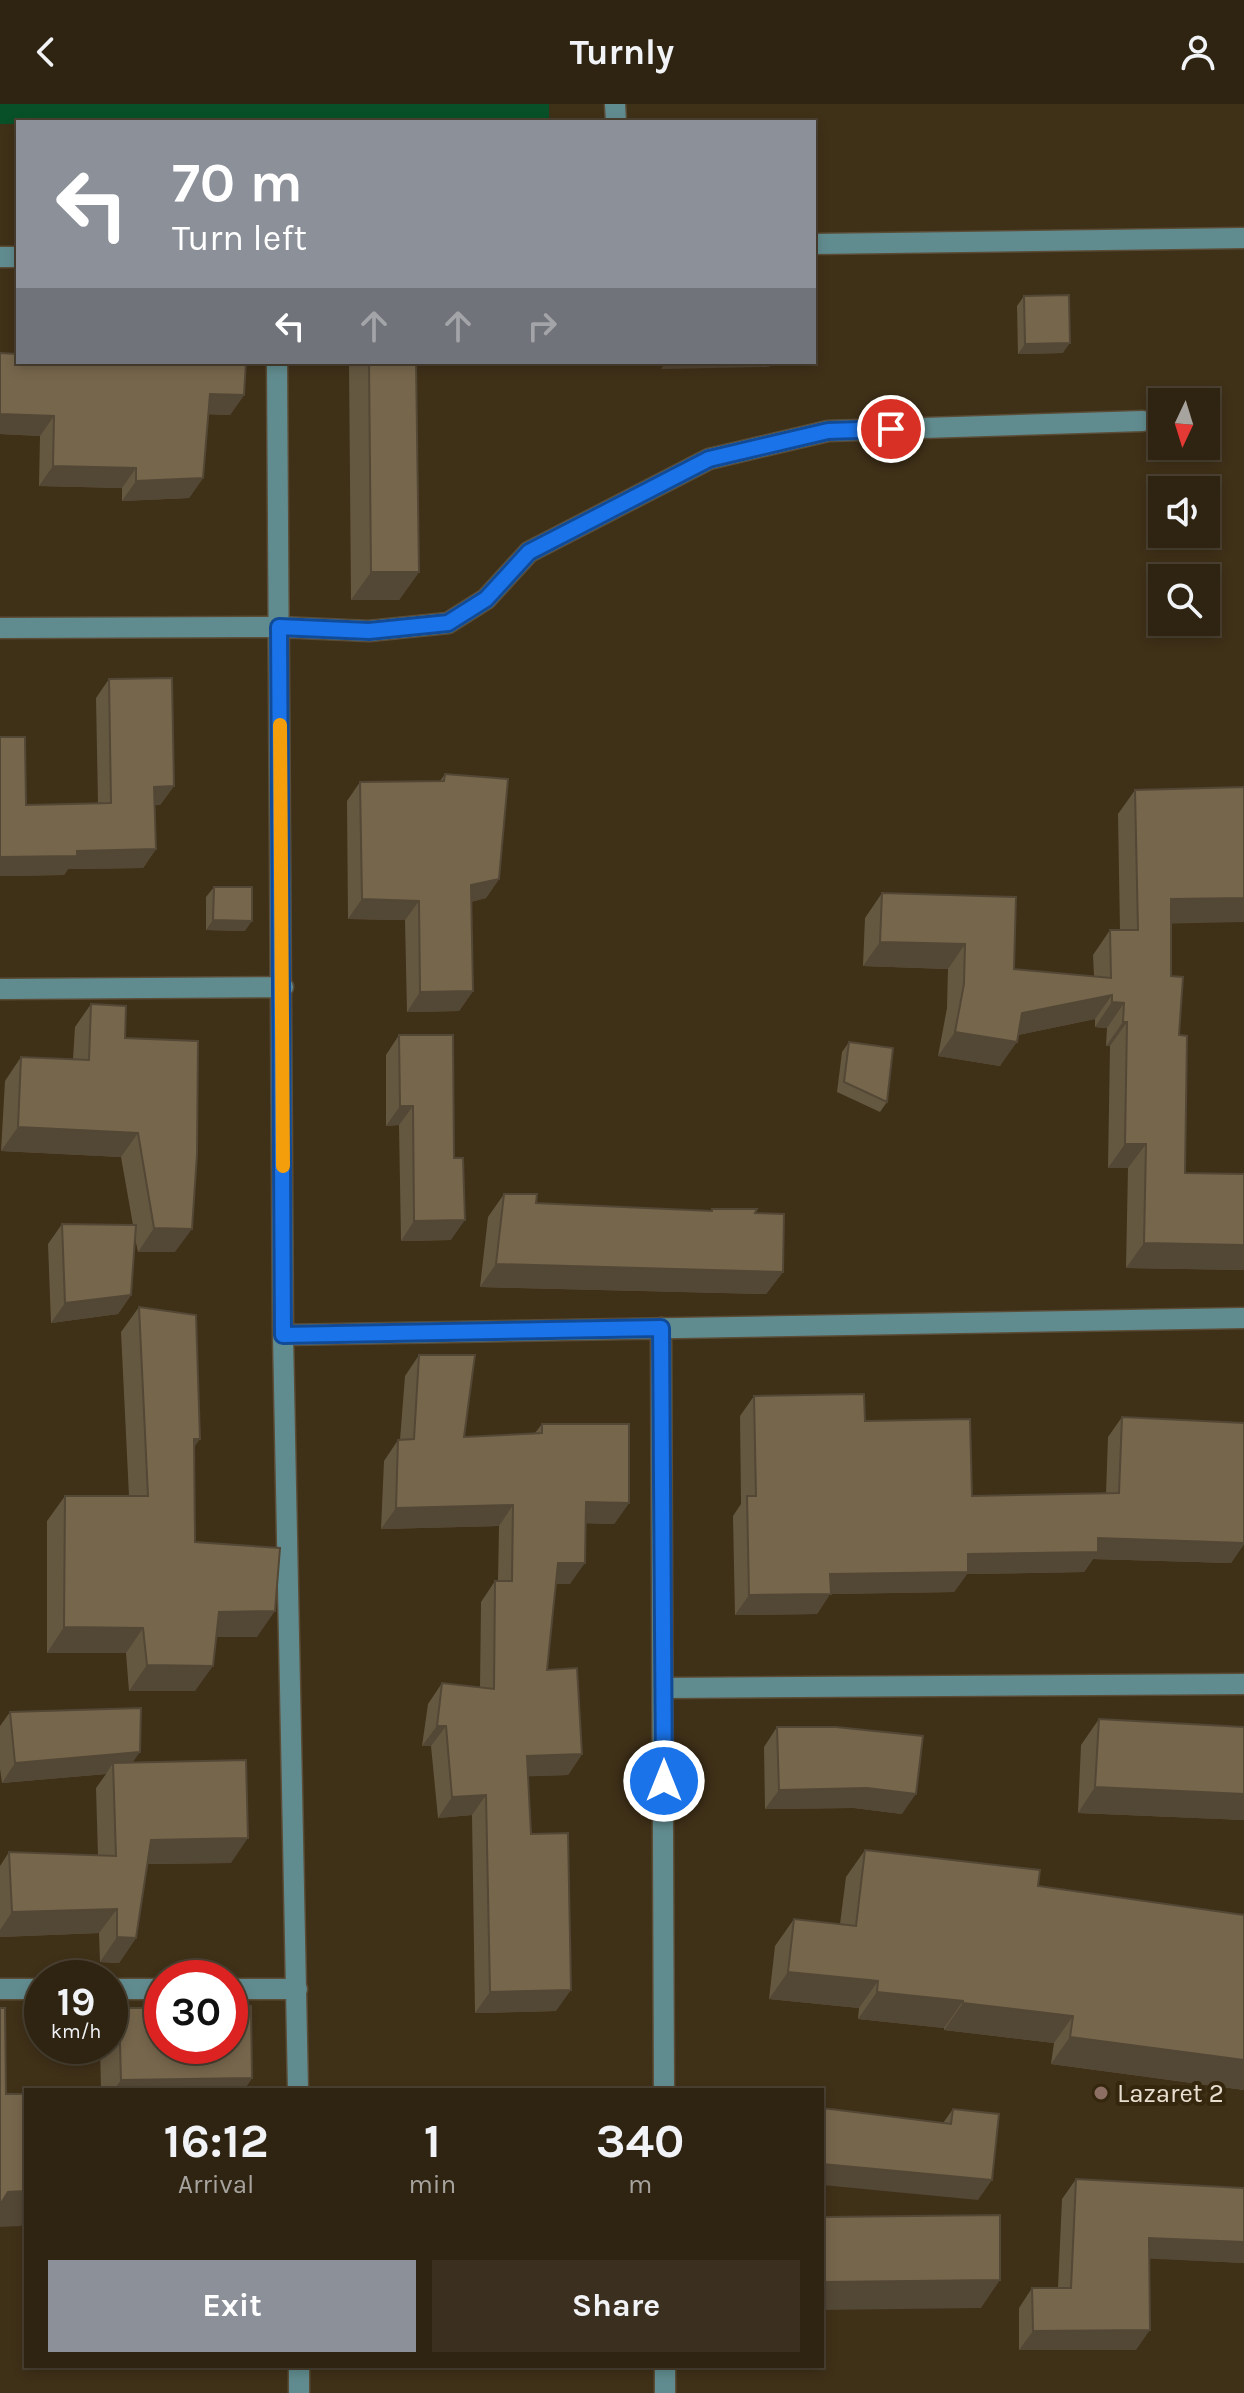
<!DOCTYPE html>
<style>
:root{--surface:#2f2412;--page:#3b3020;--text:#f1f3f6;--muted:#a7a49f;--line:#4a4132;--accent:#8c9099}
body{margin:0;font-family:Karla,sans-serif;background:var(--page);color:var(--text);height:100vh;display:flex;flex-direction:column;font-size:30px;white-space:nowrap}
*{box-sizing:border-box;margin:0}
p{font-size:26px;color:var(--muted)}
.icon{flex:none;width:44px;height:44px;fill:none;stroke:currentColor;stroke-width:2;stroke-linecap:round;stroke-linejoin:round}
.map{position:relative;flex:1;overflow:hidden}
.drawer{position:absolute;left:24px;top:1984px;width:800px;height:280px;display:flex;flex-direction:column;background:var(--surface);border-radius:0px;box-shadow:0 4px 12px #0003,0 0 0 2px var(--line)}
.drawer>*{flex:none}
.guide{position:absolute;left:16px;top:16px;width:800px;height:244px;border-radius:0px;box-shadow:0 4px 12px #0003,0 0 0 2px var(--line);background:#8c9099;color:#fff;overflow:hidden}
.needle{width:52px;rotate:184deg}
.tools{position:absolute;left:1148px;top:284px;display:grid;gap:16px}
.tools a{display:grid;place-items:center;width:72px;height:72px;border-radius:0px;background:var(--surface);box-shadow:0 4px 12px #0003,0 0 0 2px var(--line);font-size:40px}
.speed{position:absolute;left:24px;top:1856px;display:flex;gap:16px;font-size:40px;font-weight:700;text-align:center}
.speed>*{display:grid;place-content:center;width:104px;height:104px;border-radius:50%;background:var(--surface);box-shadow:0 4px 12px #0003,0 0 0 2px var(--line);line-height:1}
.speed small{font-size:20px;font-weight:400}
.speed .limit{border:12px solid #d22;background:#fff;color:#111}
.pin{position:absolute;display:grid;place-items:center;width:68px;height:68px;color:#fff;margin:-34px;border:4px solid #fff;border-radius:50%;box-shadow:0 2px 8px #0007}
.me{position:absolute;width:88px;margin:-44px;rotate:0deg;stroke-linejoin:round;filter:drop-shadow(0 0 6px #0008)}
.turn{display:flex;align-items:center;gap:28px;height:168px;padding:0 24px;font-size:36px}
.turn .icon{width:104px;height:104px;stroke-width:2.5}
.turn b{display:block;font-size:56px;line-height:68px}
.lanes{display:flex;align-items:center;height:76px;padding:0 24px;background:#0003;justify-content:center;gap:40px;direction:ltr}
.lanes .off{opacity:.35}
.eta{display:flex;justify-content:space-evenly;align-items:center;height:136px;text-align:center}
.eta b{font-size:48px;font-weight:700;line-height:56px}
.action{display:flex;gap:16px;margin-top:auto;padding:16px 24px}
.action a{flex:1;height:92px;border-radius:0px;background:var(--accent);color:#fff;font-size:32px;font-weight:700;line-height:92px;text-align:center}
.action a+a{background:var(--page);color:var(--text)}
header{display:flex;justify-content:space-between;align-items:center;height:104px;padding:0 24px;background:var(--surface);font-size:36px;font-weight:700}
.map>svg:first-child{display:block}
.park{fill:#085128}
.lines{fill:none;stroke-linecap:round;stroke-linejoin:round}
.minor-casing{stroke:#5a4c36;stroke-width:23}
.minor{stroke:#618c8f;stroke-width:20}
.wall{fill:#655841}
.shaded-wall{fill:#534735}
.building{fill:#76664c;stroke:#534735;stroke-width:2}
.route-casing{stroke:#114b97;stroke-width:20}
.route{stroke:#1a73e8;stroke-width:14}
.slow{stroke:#f59e0b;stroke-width:14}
.education-dot{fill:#8d6e63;stroke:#35260e;stroke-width:3}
.labels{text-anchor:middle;stroke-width:8;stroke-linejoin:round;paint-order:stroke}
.poi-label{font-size:26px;fill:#e9dfd1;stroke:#35260e;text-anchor:start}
</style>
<header><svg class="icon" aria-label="back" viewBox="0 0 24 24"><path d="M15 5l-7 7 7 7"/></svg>Turnly<svg class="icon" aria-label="person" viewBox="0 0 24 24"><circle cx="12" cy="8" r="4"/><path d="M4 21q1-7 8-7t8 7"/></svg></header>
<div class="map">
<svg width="1244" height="2289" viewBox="0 0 1244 2289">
<rect width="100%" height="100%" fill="#3f3018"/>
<path class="park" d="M0,0H549V15L0,20Z"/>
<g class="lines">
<g class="minor-casing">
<path id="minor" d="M615,0L616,18
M814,140L1244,134
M0,153H18
M277,258L283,1231L298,1986
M0,524L279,523L369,527L448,519L486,495L529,448L709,355L828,327L1143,317
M0,885L283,883
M661,1224L664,1986
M283,1231L1244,1214
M664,1584L1244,1580
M0,1885H42
M110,1885H162
M230,1885H297
M299,2262V2289
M665,2262V2289"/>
</g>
<use href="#minor" class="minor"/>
</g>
<path class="wall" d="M1024,192L1063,249L1018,250L1017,202Z
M0,249L244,291L230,311L208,310L203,374L189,394L122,397V384L39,382L40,332L0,330Z
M349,258H416L419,468L399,496H351Z
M109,575L174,682L160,701H155L156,745L143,764L68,765L64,771L0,772V633L26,701L98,699L96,594Z
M445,670L499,775L486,794L471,798L473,887L459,907L407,908L405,816L348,815L347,697L360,678L440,677Z
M1135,686L1171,819V872L1179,931L1185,1069L1244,1070V1166L1126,1164L1128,1064H1108L1110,942H1106L1107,924L1095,923V915L1018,931L1000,962L938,952L947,904L948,865L863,862L865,814L882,789L1014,865L1094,872L1093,851L1110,826H1120L1118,710Z
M214,783L245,827L206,826V793Z
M91,900L125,934L175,1148H138L135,1134L131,1191L118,1210L51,1219L48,1140L62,1120L133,1121L121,1053L1,1047L5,977L21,953L73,955L75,923Z
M399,931L454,1054L451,1136L401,1137L399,1021L386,1022V951Z
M849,938L887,998L880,1008L837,988L842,948Z
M504,1090L536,1099L711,1107L712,1105L755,1109L783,1168L766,1190L480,1183L488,1113Z
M139,1203L194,1344L195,1438L257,1533H216L195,1587H129L126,1549H47V1417L65,1392H129L121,1228Z
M419,1251L464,1333L535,1329L542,1320L629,1399L614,1420L585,1419L570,1480H555L547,1566L582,1650L568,1671L528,1672L531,1730L556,1907L475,1909L472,1711L438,1714L431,1642H422L428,1600L442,1579L480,1583L481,1498L495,1477H498L499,1422L381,1425L384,1357L398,1336H400L405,1272Z
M754,1292L865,1317L972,1392L1106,1390L1108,1333L1122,1313L1244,1319V1440L1231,1459L1093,1455L1084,1468L967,1470L954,1488L830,1490L817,1510L735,1511L733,1412L741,1400L740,1312Z
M10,1608L133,1658L231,1759L147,1760L136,1834L119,1859L100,1858L99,1829L0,1833V1762L9,1748L98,1752L96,1684L106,1670L2,1679L0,1665V1622Z
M1099,1615L1244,1623V1716L1078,1709L1081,1641Z
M777,1623L902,1710L854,1704L765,1705L764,1643Z
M865,1746L1038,1782L1244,1811V1986L1051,1960L1054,1939L944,1926V1924L858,1915L859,1904L769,1895L775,1842L794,1815L840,1820L846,1773Z
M119,1904L252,1974L244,1986H101L100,1942H110V1917Z
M953,2005L978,2096L943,2019Z
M1076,2075L1244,2084V2159L1149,2154L1136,2246H1019V2204L1032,2184H1058L1062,2095Z"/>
<path class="shaded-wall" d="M1070,239L1063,249L1018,250L1025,240Z
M666,258H772L769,263L661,265Z
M210,290L244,291L230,311L196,310Z
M0,310L54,312L40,332L0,330Z
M53,362L136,364L122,384L39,382Z
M203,374L189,394L122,397L136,377Z
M371,468H419L399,496H351Z
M174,682L160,701L141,702L154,683Z
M156,745L143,764L68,765L64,771L0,772V753L77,747Z
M499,775L486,794L457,801L471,781Z
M1244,794V818L1154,820L1171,795Z
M362,795L419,797L405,816L348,815Z
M213,816L252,817L245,827L206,826Z
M880,838L965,840L948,865L863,862Z
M473,887L459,907L407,908L420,888Z
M1112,891L1095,915L1004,934L1022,909Z
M1112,898L1124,899L1107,924L1095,923Z
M1123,918H1127L1110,942H1106Z
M955,928L1017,938L1000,962L938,952Z
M400,1002H413L399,1021L386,1022Z
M18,1023L138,1029L121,1053L1,1047Z
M1125,1040H1146L1128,1064H1108Z
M465,1116L451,1136L401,1137L414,1117Z
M154,1124L192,1125L175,1148H138Z
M1144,1139L1244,1141V1166L1126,1164Z
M496,1160L783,1168L766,1190L480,1183Z
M131,1191L118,1210L51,1219L65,1199Z
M194,1335H200L183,1360Z
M586,1398L629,1399L614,1420L571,1419Z
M513,1401L499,1422L381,1425L396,1404Z
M1098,1434L1244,1439V1440L1231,1459L1093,1455L1084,1468L967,1470L954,1488L830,1490L817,1510L735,1511L749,1491L830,1470L968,1450Z
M558,1459H585L570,1480H543Z
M275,1507L257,1533H201L219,1508Z
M64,1523L143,1524L126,1549H47Z
M147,1561L213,1562L195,1587H129Z
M437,1622H446L431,1642H422Z
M140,1648L126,1668L113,1659L106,1670L2,1679L15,1659Z
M582,1650L568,1671L513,1673L527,1652Z
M1095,1683L1244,1690V1716L1078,1709Z
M867,1684L916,1690L902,1710L854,1704L765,1705L779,1686Z
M486,1691L472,1711L438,1714L452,1693Z
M248,1734L231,1759L134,1760L151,1736Z
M117,1805L99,1829L0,1833V1826L12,1808Z
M117,1833L136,1834L119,1859L100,1858Z
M788,1868L878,1877L859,1904L769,1895Z
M571,1886L556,1907L475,1909L490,1888Z
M877,1888L963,1897L944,1924L858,1915Z
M963,1899L1073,1912L1054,1939L944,1926Z
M1070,1933L1244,1956V1986L1051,1960Z
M252,1974L244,1986H114L121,1976Z
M822,2060L992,2076L978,2096L822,2081Z
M26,2087V2115L21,2122L0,2123V2099L8,2088Z
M1149,2134L1244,2138V2159L1135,2154Z
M1000,2176L981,2204L822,2206V2178Z
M1150,2226L1136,2246H1019L1033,2227Z"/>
<path class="building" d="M1069,191L1070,239L1025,240L1024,192Z
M0,249L18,250V258H246L244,291L210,290L203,374L136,377V364L53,362L54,312L0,310Z
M369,258H416L419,468H371Z
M172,574L174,682L154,683L156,745L77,747V752L0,753V633H25L26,701L111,699L109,575Z
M445,670L508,675L499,775L471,781L473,887L420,888L419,797L362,795L360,678L444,677Z
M1244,683V794L1171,795V872L1183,873L1179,931L1187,932L1185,1069L1244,1070V1141L1144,1139L1146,1040H1125L1127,918H1123L1124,899L1112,898V891L1022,909L1017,938L955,928L964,880L965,840L880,838L882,789L1016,793L1014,865L1111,874L1110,826H1138L1135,686Z
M214,783H252V817L213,816Z
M91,900L126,902L125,934L198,937L197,1050L192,1125L154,1124L138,1029L18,1023L21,953L89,956Z
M399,931H453L454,1054H463L465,1116L414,1117L413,1002H400Z
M849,938L893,944L887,998L844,978Z
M504,1090H537L536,1099L712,1107V1105H757L755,1109L784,1110L783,1168L496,1160Z
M62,1120L136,1121L131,1191L65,1199Z
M139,1203L196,1211L200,1335H194L195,1438L280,1444L275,1507L219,1508L213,1562L147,1561L143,1524L64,1523L65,1392H148Z
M419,1251H475L464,1333L542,1329V1320H629V1399L586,1398L585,1459H558L547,1566L577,1564L582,1650L527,1652L531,1730L568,1729L571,1886L490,1888L486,1691L452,1693L446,1622H437L442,1579L494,1585L495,1477H512L513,1401L396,1404L398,1336L414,1335Z
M864,1290L865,1317L970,1315L972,1392L1119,1389L1122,1313L1244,1319V1439L1098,1434V1448L968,1450V1468L830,1470L831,1490L749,1491L747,1392H756L754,1292Z
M141,1604L140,1648L15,1659L10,1608Z
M1099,1615L1244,1623V1690L1095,1683Z
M777,1623H836L923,1632L916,1690L867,1684L779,1686Z
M246,1656L248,1734L151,1736L136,1834L117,1833V1805L12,1808L9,1748L116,1752L113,1659Z
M865,1746L1040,1766L1038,1782L1244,1811V1956L1070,1933L1073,1912L963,1899V1897L877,1888L878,1877L788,1868L794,1815L856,1822Z
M251,1902L252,1974L121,1976L119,1904H162V1942H230V1903Z
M0,1904H5L6,1990H26V2087L8,2088L0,2101Z
M822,2004L951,2020L953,2005L999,2010L992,2076L822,2060Z
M1076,2075L1244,2084V2138L1149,2134L1150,2226L1033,2227L1032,2184H1071Z
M1000,2111V2176L822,2178V2113Z"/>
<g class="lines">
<g class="route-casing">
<path id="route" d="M664,1677L661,1224L283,1231L279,523L369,527L448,519L486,495L529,448L709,355L828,327L891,325"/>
</g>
<use href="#route" class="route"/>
<path class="slow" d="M280,621L283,1062"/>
</g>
<circle class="education-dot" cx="1101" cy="1989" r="8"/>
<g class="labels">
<g class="poi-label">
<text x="1117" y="1998">Lazaret 2</text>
</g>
</g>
</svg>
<div class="tools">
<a><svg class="needle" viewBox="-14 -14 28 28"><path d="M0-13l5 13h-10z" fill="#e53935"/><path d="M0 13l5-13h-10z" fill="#a7a49f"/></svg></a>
<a><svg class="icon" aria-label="sound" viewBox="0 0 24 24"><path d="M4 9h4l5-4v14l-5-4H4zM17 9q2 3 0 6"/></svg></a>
<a><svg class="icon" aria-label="search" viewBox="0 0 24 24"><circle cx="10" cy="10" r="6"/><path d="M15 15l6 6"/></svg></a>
</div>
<div class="speed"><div>19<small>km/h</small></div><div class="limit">30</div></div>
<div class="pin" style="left:891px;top:325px;background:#d93025"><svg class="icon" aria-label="arrive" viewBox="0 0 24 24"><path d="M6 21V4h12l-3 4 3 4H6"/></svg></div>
<svg class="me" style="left:664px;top:1677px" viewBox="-20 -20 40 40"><circle r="17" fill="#1a73e8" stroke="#fff" stroke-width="3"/><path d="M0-11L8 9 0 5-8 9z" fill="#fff"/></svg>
<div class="guide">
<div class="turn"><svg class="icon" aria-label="left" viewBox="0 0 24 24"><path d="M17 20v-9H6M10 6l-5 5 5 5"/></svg><div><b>70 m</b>Turn left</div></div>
<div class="lanes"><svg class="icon" aria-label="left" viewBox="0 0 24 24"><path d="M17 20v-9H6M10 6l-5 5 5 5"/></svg><svg class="icon off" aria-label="ahead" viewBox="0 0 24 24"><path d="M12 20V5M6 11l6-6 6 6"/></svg><svg class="icon off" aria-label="ahead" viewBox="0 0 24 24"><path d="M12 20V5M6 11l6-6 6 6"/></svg><svg class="icon off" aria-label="right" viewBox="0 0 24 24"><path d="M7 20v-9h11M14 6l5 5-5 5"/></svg></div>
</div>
<section class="drawer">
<div class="eta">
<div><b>16:12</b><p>Arrival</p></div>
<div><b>1</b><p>min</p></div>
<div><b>340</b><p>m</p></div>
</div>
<div class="action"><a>Exit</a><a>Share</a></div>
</section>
</div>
